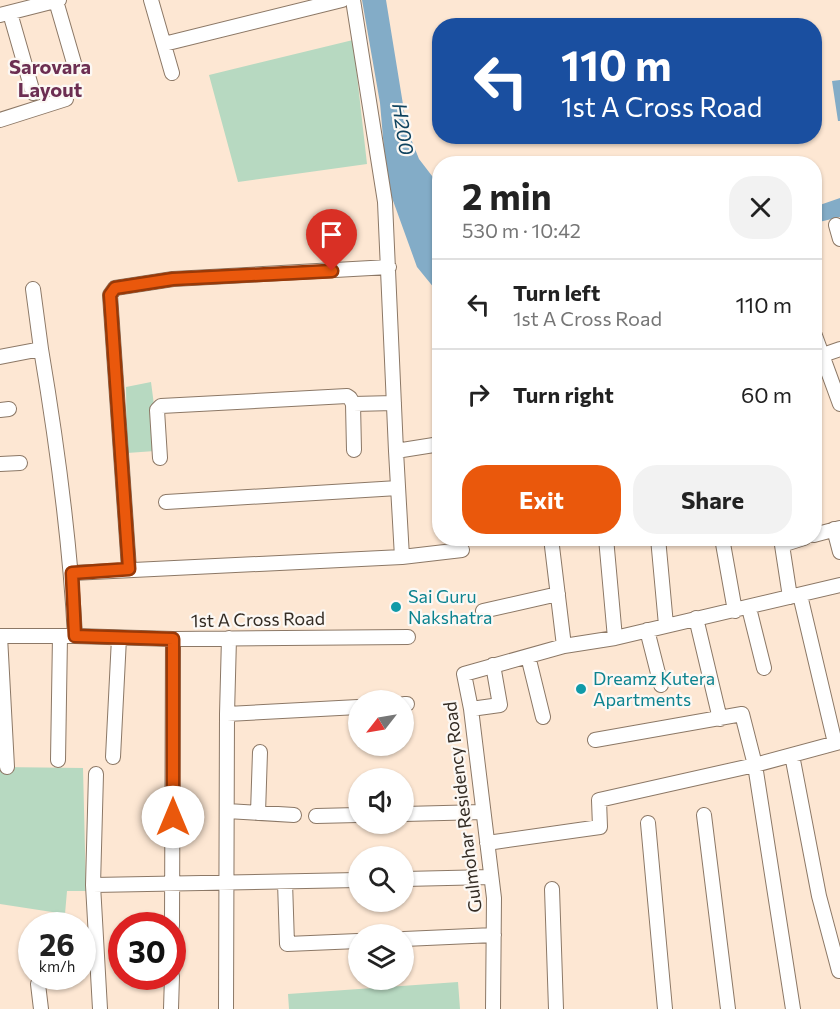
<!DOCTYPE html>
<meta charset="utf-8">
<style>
:root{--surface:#fff;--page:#f2f2f2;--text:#222;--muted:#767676;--line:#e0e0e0;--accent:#ea580c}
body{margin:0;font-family:Commissioner,sans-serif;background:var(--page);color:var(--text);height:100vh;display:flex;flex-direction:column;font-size:22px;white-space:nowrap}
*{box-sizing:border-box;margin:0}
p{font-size:20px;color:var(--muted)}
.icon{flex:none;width:33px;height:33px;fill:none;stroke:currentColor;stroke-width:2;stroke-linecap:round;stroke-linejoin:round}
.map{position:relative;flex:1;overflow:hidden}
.panel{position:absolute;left:432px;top:156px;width:390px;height:390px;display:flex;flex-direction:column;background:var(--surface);border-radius:24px;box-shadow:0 2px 4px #0004}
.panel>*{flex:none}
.banner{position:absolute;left:432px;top:18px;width:390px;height:126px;border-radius:24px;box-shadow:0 2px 4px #0004;background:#1a4fa0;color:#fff;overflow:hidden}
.needle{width:39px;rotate:239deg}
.buttons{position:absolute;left:348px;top:690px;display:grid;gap:12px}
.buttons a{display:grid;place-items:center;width:66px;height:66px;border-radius:50%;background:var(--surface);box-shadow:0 2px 4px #0004;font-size:30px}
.speed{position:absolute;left:18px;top:912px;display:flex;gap:12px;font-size:30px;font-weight:700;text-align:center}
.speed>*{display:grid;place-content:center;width:78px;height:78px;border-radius:50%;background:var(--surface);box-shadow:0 2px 4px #0004;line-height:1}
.speed small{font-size:15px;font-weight:400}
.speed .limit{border:9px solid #d22;background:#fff;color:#111}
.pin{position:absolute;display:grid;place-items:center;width:51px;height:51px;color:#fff;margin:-62px -26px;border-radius:50% 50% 50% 0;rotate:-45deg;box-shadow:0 0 6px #0007}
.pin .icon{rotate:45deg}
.me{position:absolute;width:66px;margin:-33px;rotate:0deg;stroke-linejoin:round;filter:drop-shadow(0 0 4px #0008)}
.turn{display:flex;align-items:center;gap:21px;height:126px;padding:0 30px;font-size:27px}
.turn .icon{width:78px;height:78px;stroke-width:2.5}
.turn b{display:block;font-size:42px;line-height:51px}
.round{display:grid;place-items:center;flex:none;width:63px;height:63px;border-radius:24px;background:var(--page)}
.overview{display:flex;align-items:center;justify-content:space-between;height:102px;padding:0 30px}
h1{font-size:36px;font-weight:700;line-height:45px}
.cta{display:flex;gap:12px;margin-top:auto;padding:12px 30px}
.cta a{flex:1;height:69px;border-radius:24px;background:var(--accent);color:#fff;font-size:24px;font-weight:700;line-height:69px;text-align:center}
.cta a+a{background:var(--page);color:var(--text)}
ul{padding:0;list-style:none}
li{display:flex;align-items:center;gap:18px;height:90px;padding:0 30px;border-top:2px solid var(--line)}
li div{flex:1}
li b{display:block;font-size:22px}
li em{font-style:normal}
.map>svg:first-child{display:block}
.green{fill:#b7d9c1}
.water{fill:#83acc7}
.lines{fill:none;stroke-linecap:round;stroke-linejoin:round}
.minor-casing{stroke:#8c7866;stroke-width:16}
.minor{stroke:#fff;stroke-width:14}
.route-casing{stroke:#983908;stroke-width:15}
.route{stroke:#ea580c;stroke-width:10}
.culture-dot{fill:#0f9aa8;stroke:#fcf8f4;stroke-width:2}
.labels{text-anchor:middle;stroke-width:4.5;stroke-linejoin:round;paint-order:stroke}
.culture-label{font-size:18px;fill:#0d838f;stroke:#fcf8f4;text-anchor:start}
.street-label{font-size:18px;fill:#342c24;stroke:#fcf8f4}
.neighbourhood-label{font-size:20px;font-weight:bold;fill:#6c2e52;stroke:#fcf8f4}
.water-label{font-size:20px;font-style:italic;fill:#0f435f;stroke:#fcf8f4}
</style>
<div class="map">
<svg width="840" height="1009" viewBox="0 0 840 1009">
<rect width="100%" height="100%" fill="#fde7d3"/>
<path class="green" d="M353,40L367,164L238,182L209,75Z
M151,382L154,405L155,451L127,453L126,387Z
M0,767L83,768L86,891H67L65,914L0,904Z
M458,982L460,1009H289L288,994Z"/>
<path class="water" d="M362,0H386L407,129L419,159L439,185V294L417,267L387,184L380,103Z
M840,80V121H838L832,81Z
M840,198V217L815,223L814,207Z"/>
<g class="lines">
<g class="minor-casing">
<path id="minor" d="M151,0L172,73
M353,0L385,202L396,451L402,557
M56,1L74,63
M10,13L33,93
M0,15L59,0
M164,44L342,0
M0,120L66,99
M836,225L840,239
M33,289L41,349
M814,333L840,404
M0,357L41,349C57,444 70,540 75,636
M814,358L840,349
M353,404L354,450
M0,410L9,409
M396,451L440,444
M160,458L157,410L161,406L347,396L350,398L353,404L394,403
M0,464L20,463
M166,502L398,488
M834,529L840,552
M814,535L840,528
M551,538L564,646
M606,538L615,638
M658,538L666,625
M722,538L735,611
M129,569L110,295L115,288L173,279L389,267
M72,573L402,557L462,550
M800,595L835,743
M790,597L782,545L804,538
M749,608L764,668
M483,611L558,594
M696,618L720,719
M647,630L661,685
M0,636H75L173,639L408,637
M0,636L7,767
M528,656L543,717
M404,704H407
M471,709L500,705L493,665
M227,714L358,707
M595,740L742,714L755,765L793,1009
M792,755L819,896L839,971
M113,757L119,638
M58,760L60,636
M96,774L93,885L358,880
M227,811L294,815
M258,813L260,752
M404,814L483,812
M704,815L728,1009
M316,816L358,815
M648,823L665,1009
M487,843L600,827L599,800L755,765L840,742
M404,879L491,877
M285,882L287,944L358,941
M93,885L100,1009
M552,889L556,1009
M172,926L173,639
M404,939L494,935
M38,984L41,1009
M171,1009L172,976
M226,1009L227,714L229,638
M493,1009L494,898L471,709L464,674L564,646L615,638L840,585"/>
</g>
<use href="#minor" class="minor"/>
</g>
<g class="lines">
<g class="route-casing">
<path id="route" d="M173,817V639L75,636L72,573L129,569L110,295L115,288L173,279L332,271"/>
</g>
<use href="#route" class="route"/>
</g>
<g class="culture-dot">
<circle cx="396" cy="607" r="6"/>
<circle cx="581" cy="689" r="6"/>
</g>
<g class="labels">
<g class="culture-label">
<text x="408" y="603">Sai Guru<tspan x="408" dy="21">Nakshatra</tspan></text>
<text x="593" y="685">Dreamz Kutera<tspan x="593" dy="21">Apartments</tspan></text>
</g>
<g class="street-label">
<text transform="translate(258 620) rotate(-1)" y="6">1st A Cross Road</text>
<text transform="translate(463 807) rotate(-97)" y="6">Gulmohar Residency Road</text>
</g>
<g class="neighbourhood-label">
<text x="50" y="74">Sarovara<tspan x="50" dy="23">Layout</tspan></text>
</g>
<g class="water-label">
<text transform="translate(403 129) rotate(81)" y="7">H200</text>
</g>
</g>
</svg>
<div class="buttons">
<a><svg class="needle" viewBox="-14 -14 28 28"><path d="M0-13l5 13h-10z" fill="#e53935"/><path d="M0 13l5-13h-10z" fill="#767676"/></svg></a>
<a><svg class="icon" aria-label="sound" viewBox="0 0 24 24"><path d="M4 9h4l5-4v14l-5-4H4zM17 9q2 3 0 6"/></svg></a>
<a><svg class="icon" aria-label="search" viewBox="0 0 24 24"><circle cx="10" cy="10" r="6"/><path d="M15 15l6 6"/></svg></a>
<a><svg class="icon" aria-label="layers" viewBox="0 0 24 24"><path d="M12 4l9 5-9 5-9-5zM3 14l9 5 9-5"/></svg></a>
</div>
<div class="speed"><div>26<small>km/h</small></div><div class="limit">30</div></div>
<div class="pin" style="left:332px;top:271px;background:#d93025"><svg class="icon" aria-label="arrive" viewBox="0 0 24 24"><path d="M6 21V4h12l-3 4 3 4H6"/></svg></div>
<svg class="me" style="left:173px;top:817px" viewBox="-20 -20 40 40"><circle r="19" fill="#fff"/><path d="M0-13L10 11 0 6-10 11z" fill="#ea580c"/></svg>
<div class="banner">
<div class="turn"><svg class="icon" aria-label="left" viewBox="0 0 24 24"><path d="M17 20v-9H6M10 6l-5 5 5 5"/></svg><div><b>110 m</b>1st A Cross Road</div></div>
</div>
<section class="panel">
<div class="overview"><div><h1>2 min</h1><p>530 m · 10:42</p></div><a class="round"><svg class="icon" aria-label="close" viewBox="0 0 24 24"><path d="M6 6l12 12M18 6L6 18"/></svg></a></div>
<ul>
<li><svg class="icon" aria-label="left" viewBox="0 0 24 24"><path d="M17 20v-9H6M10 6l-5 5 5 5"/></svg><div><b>Turn left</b><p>1st A Cross Road</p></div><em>110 m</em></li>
<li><svg class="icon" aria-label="right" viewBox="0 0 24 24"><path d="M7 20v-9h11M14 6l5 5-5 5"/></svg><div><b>Turn right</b></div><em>60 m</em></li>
</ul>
<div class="cta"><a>Exit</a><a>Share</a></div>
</section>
</div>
